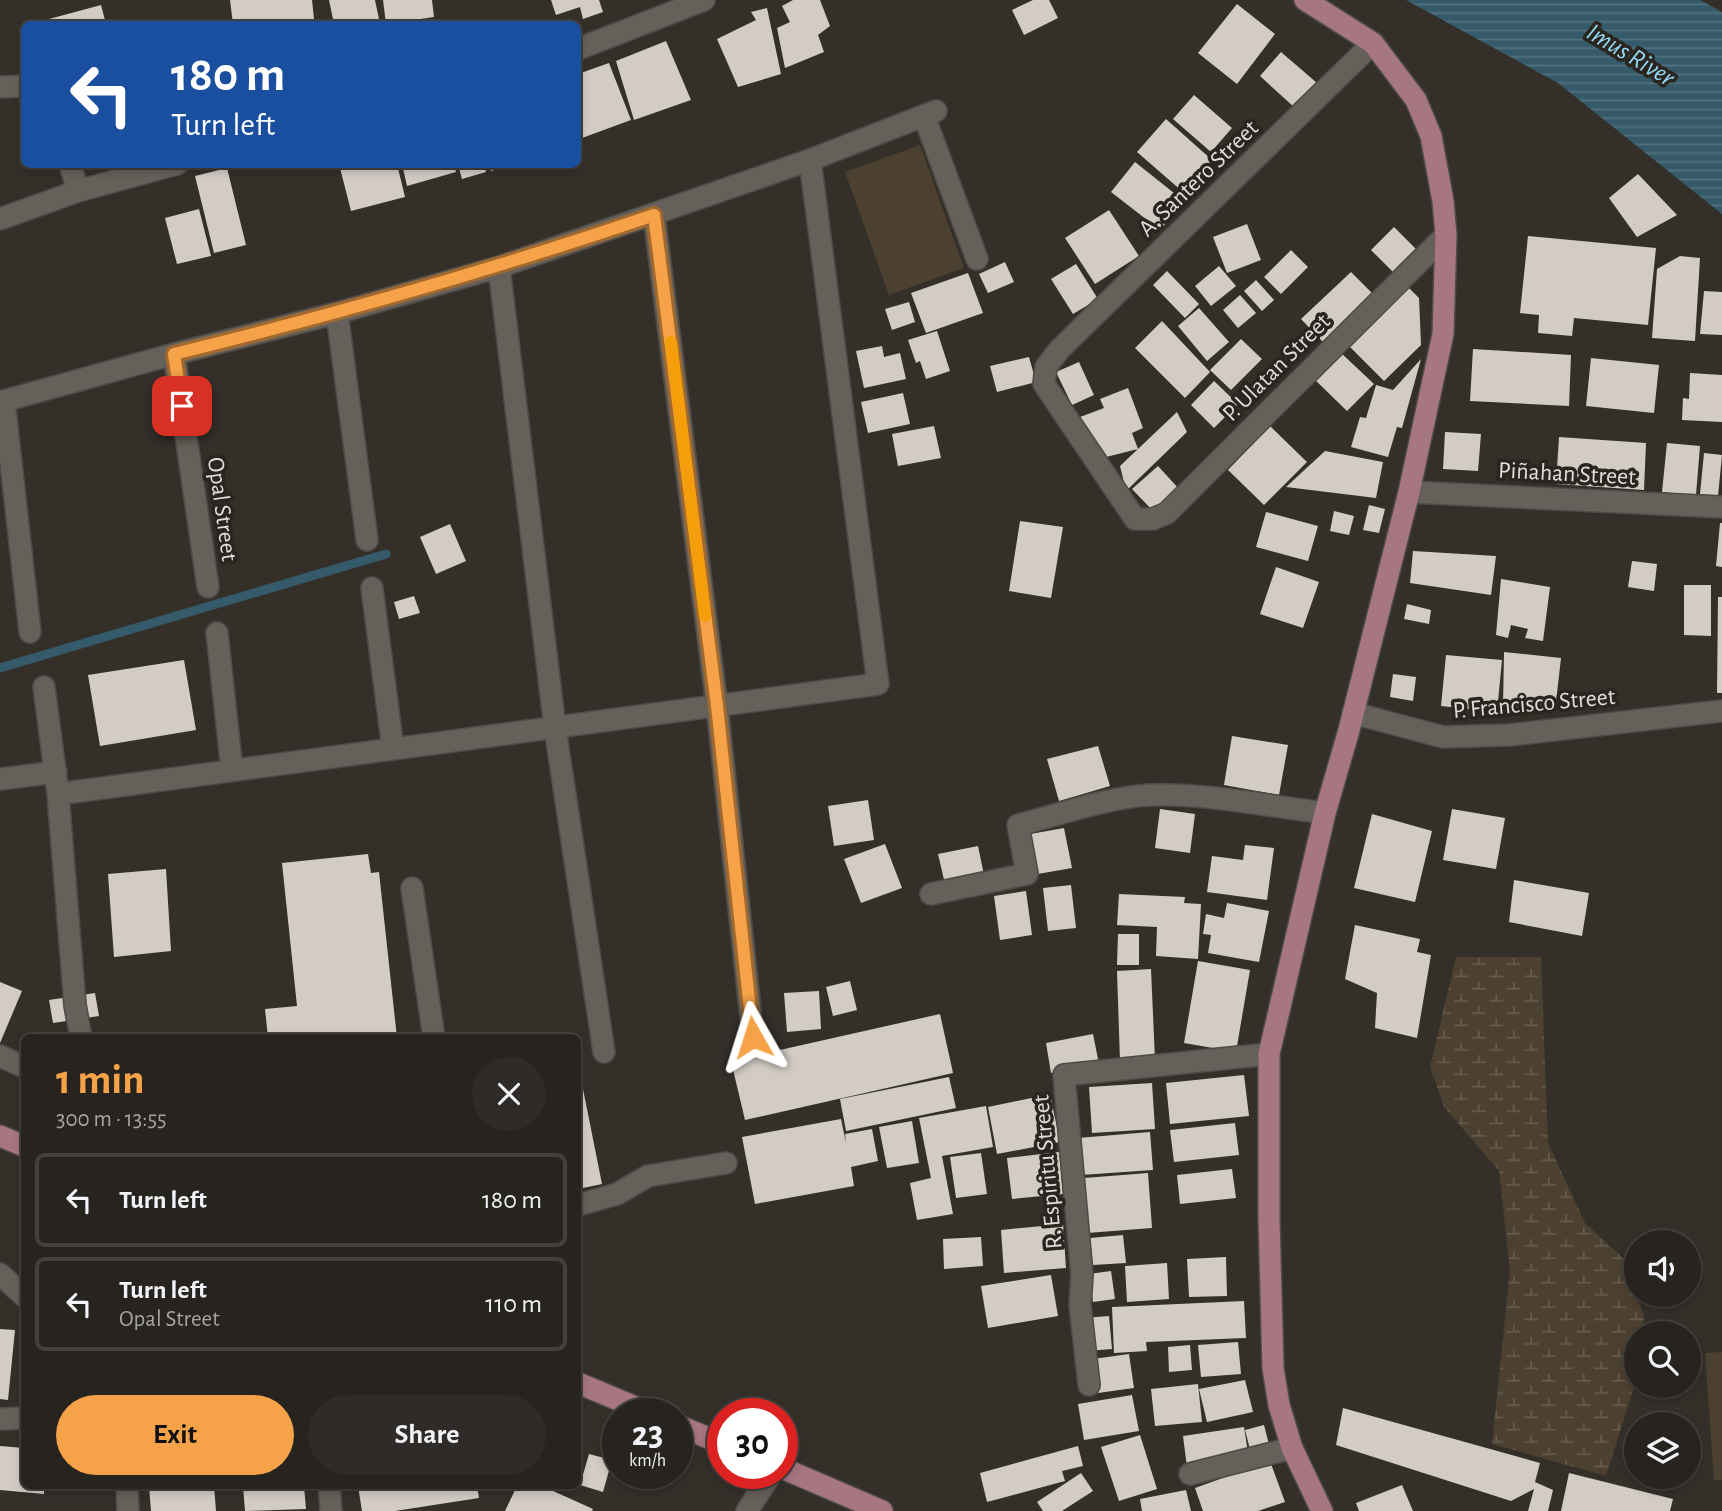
<!DOCTYPE html>
<meta charset="utf-8">
<style>
:root{--surface:#27231f;--page:#2f2b28;--text:#f1f3f6;--muted:#a4a4a4;--line:#43403d;--accent:#f6a248}
body{margin:0;font-family:"Alegreya Sans",sans-serif;background:var(--page);color:var(--text);height:100vh;display:flex;flex-direction:column;font-size:26px;white-space:nowrap}
*{box-sizing:border-box;margin:0}
p{font-size:23px;color:var(--muted)}
.icon{flex:none;width:38px;height:38px;fill:none;stroke:currentColor;stroke-width:2;stroke-linecap:round;stroke-linejoin:round}
.map{position:relative;flex:1;overflow:hidden}
.panel{position:absolute;left:21px;top:1034px;width:560px;height:455px;display:flex;flex-direction:column;background:var(--surface);border-radius:10px;box-shadow:0 4px 10px #0003,0 0 0 2px var(--line)}
.panel>*{flex:none}
.hud{position:absolute;left:21px;top:21px;width:560px;height:147px;border-radius:10px;box-shadow:0 4px 10px #0003,0 0 0 2px var(--line);background:#1a4fa0;color:#fff;overflow:hidden}
.buttons{position:absolute;left:1624px;top:1230px;display:grid;gap:14px}
.buttons a{display:grid;place-items:center;width:77px;height:77px;border-radius:50%;background:var(--surface);box-shadow:0 4px 10px #0003,0 0 0 2px var(--line);font-size:35px}
.speed{position:absolute;left:602px;top:1398px;display:flex;gap:14px;font-size:35px;font-weight:700;text-align:center}
.speed>*{display:grid;place-content:center;width:91px;height:91px;border-radius:50%;background:var(--surface);box-shadow:0 4px 10px #0003,0 0 0 2px var(--line);line-height:1}
.speed small{font-size:18px;font-weight:400}
.speed .limit{border:10px solid #d22;background:#fff;color:#111}
.pin{position:absolute;display:grid;place-items:center;width:60px;height:60px;color:#fff;margin:-30px;border-radius:14px;box-shadow:0 4px 10px #0006}
.me{position:absolute;width:77px;margin:-38px;rotate:354deg;stroke-linejoin:round;filter:drop-shadow(0 0 5px #0008)}
.turn{display:flex;align-items:center;gap:24px;height:147px;padding:0 35px;font-size:32px}
.turn .icon{width:91px;height:91px;stroke-width:2.5}
.turn b{display:block;font-size:49px;line-height:60px}
.round{display:grid;place-items:center;flex:none;width:74px;height:74px;border-radius:37px;background:var(--page)}
.summary{display:flex;align-items:center;justify-content:space-between;height:119px;padding:0 35px}
h1{font-size:42px;font-weight:700;line-height:52px;color:var(--accent)}
.action{display:flex;gap:14px;margin-top:auto;padding:14px 35px}
.action a{flex:1;height:80px;border-radius:42px;background:var(--accent);color:#111;font-size:28px;font-weight:700;line-height:80px;text-align:center}
.action a+a{background:var(--page);color:var(--text)}
ul{padding:0;list-style:none}
li{display:flex;align-items:center;gap:21px;height:94px;margin:0 14px 10px;padding:0 21px;border:4px solid var(--line);border-radius:10px}
li div{flex:1}
li b{display:block;font-size:26px}
li em{font-style:normal}
.map>svg:first-child{display:block}
.wetland{fill:url(#wetland-marsh)}
.garden{fill:#4c4030}
.water{fill:url(#water-rules)}
.lines{fill:none;stroke-linecap:round;stroke-linejoin:round}
.stream{stroke:#355b6a;stroke-width:9}
.building{fill:#d3ccc5}
.minor-casing{stroke:#4e4a45;stroke-width:24}
.major-casing{stroke:#4e4a45;stroke-width:24}
.minor{stroke:#656059;stroke-width:21}
.major{stroke:#a67681;stroke-width:21}
.route-casing{stroke:#a0692f;stroke-width:18}
.route{stroke:#f6a248;stroke-width:12}
.slow{stroke:#f59e0b;stroke-width:12}
.labels{text-anchor:middle;stroke-width:7;stroke-linejoin:round;paint-order:stroke}
.street-label{font-size:24px;fill:#e0ddda;stroke:#2a251f}
.water-label{font-size:26px;font-style:italic;fill:#91d7f2;stroke:#2a251f}
</style>
<div class="map">
<svg width="1722" height="1511" viewBox="0 0 1722 1511">
<defs>
<pattern id="wetland-marsh" width="20" height="14" patternUnits="userSpaceOnUse" patternTransform="scale(1.75)"><rect width="20" height="14" fill="#4c4030"/><path d="M1 5h8M5 5V1M11 12h8M15 12V8" fill="none" stroke="#665b4d"/></pattern>
<pattern id="water-rules" width="6" height="5" patternUnits="userSpaceOnUse" patternTransform="scale(1.75)"><rect width="6" height="5" fill="#355b6a"/><path d="M0 2.5h6" fill="none" stroke="#52727f"/></pattern>
</defs>
<rect width="100%" height="100%" fill="#342f29"/>
<path class="wetland" d="M1456,957H1541L1548,1143L1585,1223L1625,1260L1644,1317L1642,1333L1636,1334V1381L1606,1476L1492,1444L1510,1270L1499,1171L1444,1107L1430,1067Z"/>
<path class="garden" d="M920,145L964,268L889,295L845,172Z
M1722,1352V1480H1714L1705,1353Z"/>
<path class="water" d="M1406,0H1700L1722,12V214L1558,83Z"/>
<g class="lines">
<path class="stream" d="M0,668L386,554"/>
</g>
<path class="building" d="M230,0H312L314,19L301,20L302,24H233Z
M329,0H375L380,24H334Z
M383,0H432L434,17L386,24Z
M551,0H599L603,12L583,19L580,7L556,15Z
M793,0H820L830,26L818,35L824,52L785,68L777,28L790,22L782,6Z
M1033,0H1049L1058,18L1024,35L1012,10Z
M1237,4L1275,34L1237,84L1198,53Z
M101,5L106,24H39L38,22Z
M767,8L781,74L738,87L717,39L756,20L751,12Z
M666,41L691,100L634,120L616,61Z
M1281,52L1317,83L1295,108L1260,76Z
M609,63L631,120L582,138L578,127V74Z
M1194,95L1232,128L1211,152L1173,119Z
M1166,119L1212,160L1183,192L1137,152Z
M1135,162L1184,201L1160,230L1111,192Z
M339,164H397L405,197L351,211Z
M402,164H454L456,172L407,186Z
M458,164H484L486,172L462,179Z
M489,164H512V165L491,171Z
M227,168L246,245L214,253L195,176Z
M1638,174L1677,215L1637,237L1609,198Z
M199,209L211,256L177,264L165,218Z
M1109,210L1139,256L1095,284L1065,238Z
M1247,224L1261,260L1227,273L1213,237Z
M1394,227L1416,249L1393,272L1371,250Z
M1528,236L1656,248L1648,325L1574,318L1572,336L1538,333L1539,315L1520,313Z
M1291,250L1308,267L1281,294L1264,277Z
M1680,256L1700,258L1695,341L1652,338L1657,269Z
M1005,262L1014,282L988,293L979,274Z
M1076,264L1098,299L1073,314L1051,279Z
M1219,266L1236,286L1211,306L1195,286Z
M1167,271L1199,304L1185,318L1153,285Z
M1351,272L1374,295L1324,343L1301,319Z
M968,273L983,313L926,333L911,293Z
M1256,280L1274,300L1262,311L1244,291Z
M1406,285L1419,298L1421,345L1384,381L1346,343Z
M1704,291L1722,292V335L1700,334Z
M1240,295L1256,313L1238,328L1223,310Z
M909,302L915,322L892,330L885,309Z
M1199,308L1229,342L1207,361L1178,326Z
M1162,321L1210,372L1185,398L1135,348Z
M937,331L950,371L926,379L920,361L916,363L908,340Z
M1241,339L1262,359L1231,390L1210,370Z
M882,346L884,357L900,353L906,379L864,388L856,351Z
M1473,349L1571,355L1569,406L1470,401Z
M1339,351L1374,384L1347,411L1312,377Z
M1029,357L1036,382L997,392L990,366Z
M1591,358L1659,365L1654,413L1586,406Z
M1421,359L1402,428L1397,427L1388,457L1351,447L1360,417L1366,418L1376,385L1393,390Z
M1079,362L1094,395L1072,405L1056,372Z
M1690,373L1722,375V422L1682,420L1683,398L1689,399Z
M1214,381L1238,404L1214,428L1191,405Z
M1128,388L1143,428L1132,433L1138,449L1102,458L1080,417L1104,408L1100,399Z
M903,393L910,424L868,433L861,402Z
M1177,412L1187,432L1126,491L1120,466Z
M934,426L941,458L898,466L892,434Z
M1270,426L1307,462L1264,505L1228,470Z
M1445,432L1481,434L1478,471L1443,469Z
M1559,437L1646,443L1644,490L1556,484Z
M1667,443L1700,446L1696,495L1662,492Z
M1325,451L1383,462L1376,498L1286,487Z
M1704,453L1722,455L1718,496L1700,494Z
M1158,466L1180,490L1155,513L1132,489Z
M1369,505L1385,509L1379,533L1363,530Z
M1334,511L1354,516L1349,535L1330,531Z
M1266,512L1318,526L1308,561L1256,547Z
M1020,521L1063,527L1051,598L1009,591Z
M1720,523H1722V567L1716,566Z
M450,524L466,561L436,574L420,537Z
M1413,551L1496,556L1491,595L1410,583Z
M1632,561L1657,564L1654,591L1628,587Z
M1276,567L1319,582L1303,628L1260,614Z
M1501,579L1550,587L1543,641L1525,638L1528,629L1511,625L1508,638L1496,635Z
M1684,585H1711V636L1684,635Z
M414,596L420,613L399,619L394,602Z
M1718,597H1722V693H1717Z
M1407,604L1431,610L1429,624L1404,619Z
M1504,652L1561,658L1556,702L1545,700L1544,706L1531,705L1528,710L1503,706Z
M1446,655L1502,660L1497,712L1441,706Z
M184,660L196,730L100,746L88,675Z
M1393,674L1416,677L1413,701L1390,697Z
M1232,736L1288,745L1279,795L1224,785Z
M1098,746L1110,786L1059,801L1047,759Z
M868,800L874,840L834,846L828,806Z
M1160,809L1195,814L1190,853L1155,848Z
M1452,809L1505,818L1496,869L1443,860Z
M1372,814L1432,831L1415,902L1354,888Z
M1064,828L1072,868L1032,875L1025,835Z
M885,844L902,888L861,903L844,859Z
M1245,845L1274,848L1267,900L1207,892L1212,856L1243,860Z
M978,846L984,875L945,884L938,854Z
M368,854L371,873L379,872L397,1038H268L265,1009L297,1006L282,863Z
M166,869L171,951L114,957L108,874Z
M1514,880L1589,893L1582,936L1509,922Z
M1071,885L1076,928L1048,931L1043,888Z
M1026,891L1032,935L1000,940L994,896Z
M1119,894L1185,897L1184,903L1201,904L1198,959L1156,956L1157,927L1117,925Z
M1227,903L1269,911L1259,962L1208,953L1211,935L1203,934L1206,914L1224,918Z
M1355,925L1420,939L1417,952L1431,955L1417,1038L1375,1028L1377,993L1345,979Z
M1118,934H1139V965H1117Z
M1198,961L1250,970L1236,1052L1184,1043Z
M1151,969L1155,1060L1120,1061L1117,971Z
M850,981L857,1010L833,1016L826,987Z
M0,982L22,991L0,1043Z
M819,991L821,1029L787,1032L784,993Z
M95,993L99,1016L53,1023L49,1000Z
M940,1014L953,1073L745,1120L731,1061Z
M1093,1034L1099,1064L1051,1073L1046,1043Z
M578,1064L602,1184L578,1189Z
M1244,1075L1249,1116L1170,1124L1166,1083Z
M949,1077L956,1108L846,1131L840,1099Z
M1152,1083L1155,1129L1092,1133L1089,1087Z
M1050,1094L1060,1142L997,1154L988,1107Z
M986,1106L993,1147L942,1156L953,1214L917,1220L910,1183L931,1178L919,1118Z
M841,1119L846,1143L845,1134L872,1129L878,1161L851,1167L854,1186L755,1204L742,1137Z
M912,1121L919,1163L887,1168L879,1127Z
M1235,1123L1239,1155L1174,1162L1170,1130Z
M1150,1132L1153,1170L1081,1175L1078,1138Z
M1059,1152L1063,1194L1012,1199L1007,1158Z
M981,1153L987,1194L956,1198L950,1157Z
M1232,1169L1236,1198L1180,1204L1177,1175Z
M1148,1173L1152,1228L1087,1233L1084,1178Z
M1063,1224L1066,1268L1004,1273L1001,1230Z
M1123,1235L1126,1263L1093,1265L1090,1238Z
M981,1237L983,1266L944,1269L943,1239Z
M1226,1257L1227,1296L1189,1297L1187,1259Z
M1167,1263L1169,1299L1127,1302L1125,1266Z
M1111,1271L1115,1299L1093,1302L1089,1274Z
M1051,1275L1058,1316L988,1328L981,1286Z
M1244,1301L1246,1338L1146,1342L1147,1351L1114,1353L1112,1307Z
M1109,1316L1112,1349L1087,1351L1084,1318Z
M0,1329L15,1330L8,1400L0,1399Z
M1238,1342L1241,1374L1201,1377L1198,1345Z
M1190,1345L1192,1370L1169,1372L1168,1347Z
M1129,1354L1134,1388L1098,1393L1093,1359Z
M1245,1380L1253,1412L1207,1422L1199,1389Z
M1198,1384L1202,1422L1155,1426L1151,1389Z
M1132,1395L1139,1431L1084,1440L1078,1404Z
M1343,1408L1540,1463L1535,1482L1553,1490L1548,1511H1528L1534,1489L1511,1501L1336,1445Z
M1264,1425L1271,1452L1252,1457L1245,1430Z
M1244,1427L1249,1459L1187,1467L1183,1436Z
M1140,1435L1157,1489L1119,1501L1101,1447Z
M0,1446L24,1448V1486H44V1494L0,1490Z
M1078,1446L1083,1466L1062,1471L1065,1481L987,1502L980,1473Z
M589,1454L612,1460L603,1492L580,1485Z
M1270,1461L1285,1502L1258,1511H1203L1195,1488Z
M1081,1473L1093,1491L1062,1511H1043L1037,1502Z
M1569,1473L1673,1499L1670,1511H1561Z
M1402,1485L1413,1511H1359L1356,1503Z
M149,1486H214L216,1511H151Z
M243,1486H304L306,1509L245,1511Z
M358,1486H477L479,1498L395,1511H362Z
M517,1486H542L593,1509L592,1511H505Z
M1186,1490L1191,1511H1142L1140,1499Z"/>
<g class="lines">
<g class="minor-casing">
<path id="minor" d="M1373,43L1059,350L1046,367L1044,384L1135,519H1153L1167,513L1446,235
M578,49L704,0
M0,87L24,86
M924,116L977,259
M70,164L78,191
M654,216L717,706L753,1037
M0,219L78,191L177,164
M499,267L555,728L604,1052
M337,313L367,540
M174,354L208,587
M4,401L30,632
M0,402L174,354L337,313L499,267L810,160L936,111
M1409,492L1722,507
M372,588L393,749
M217,633L232,770
M44,687L58,794L75,1005L81,1038
M1353,713L1443,737L1509,735L1722,711
M0,779L56,772
M58,794L878,684L810,160
M412,888L434,1038
M931,894L1027,874L1018,825C1057,815 1110,797 1149,795C1207,793 1267,806 1325,813
M0,1056L22,1066
M578,1205L617,1194L648,1176L726,1163
M0,1274L24,1296
M1089,1385L1080,1305L1082,1275L1064,1075L1269,1054
M0,1419L24,1418
M1190,1474L1292,1448
M127,1486L128,1511
M329,1486L331,1511
M747,1511L771,1474"/>
</g>
<g class="major-casing">
<path id="major" d="M1305,0L1373,43L1416,100L1431,136L1443,201L1446,235L1443,334L1409,492L1349,730L1325,813L1269,1054V1219L1273,1368L1279,1405L1292,1448L1322,1511
M0,1136L24,1146
M578,1383L652,1414
M677,1425L723,1444
M782,1468L882,1511"/>
</g>
<use href="#minor" class="minor"/>
<use href="#major" class="major"/>
</g>
<g class="lines">
<g class="route-casing">
<path id="route" d="M182,406L174,354C337,314 496,269 654,215L717,706L753,1037"/>
</g>
<use href="#route" class="route"/>
<path class="slow" d="M671,342L705,616"/>
</g>
<g class="labels">
<g class="street-label">
<text transform="translate(1198 178) rotate(-44)" y="8">A. Santero Street</text>
<text transform="translate(1276 367) rotate(-45)" y="8">P. Ulatan Street</text>
<text transform="translate(1567 473) rotate(3)" y="8">Piñahan Street</text>
<text transform="translate(223 509) rotate(82)" y="8">Opal Street</text>
<text transform="translate(1534 703) rotate(-5)" y="8">P. Francisco Street</text>
<text transform="translate(1047 1172) rotate(-95)" y="8">R. Espiritu Street</text>
</g>
<g class="water-label">
<text transform="translate(1631 54) rotate(31)" y="9">Imus River</text>
</g>
</g>
</svg>
<div class="buttons">
<a><svg class="icon" aria-label="sound" viewBox="0 0 24 24"><path d="M4 9h4l5-4v14l-5-4H4zM17 9q2 3 0 6"/></svg></a>
<a><svg class="icon" aria-label="search" viewBox="0 0 24 24"><circle cx="10" cy="10" r="6"/><path d="M15 15l6 6"/></svg></a>
<a><svg class="icon" aria-label="layers" viewBox="0 0 24 24"><path d="M12 4l9 5-9 5-9-5zM3 14l9 5 9-5"/></svg></a>
</div>
<div class="speed"><div>23<small>km/h</small></div><div class="limit">30</div></div>
<div class="pin" style="left:182px;top:406px;background:#d93025"><svg class="icon" aria-label="arrive" viewBox="0 0 24 24"><path d="M6 21V4h12l-3 4 3 4H6"/></svg></div>
<svg class="me" style="left:753px;top:1037px" viewBox="-20 -20 40 40"><path d="M0-17L14 15 0 8-14 15z" fill="#f6a248" stroke="#fff" stroke-width="4"/></svg>
<div class="hud">
<div class="turn"><svg class="icon" aria-label="left" viewBox="0 0 24 24"><path d="M17 20v-9H6M10 6l-5 5 5 5"/></svg><div><b>180 m</b>Turn left</div></div>
</div>
<section class="panel">
<div class="summary"><div><h1>1 min</h1><p>300 m · 13:55</p></div><a class="round"><svg class="icon" aria-label="close" viewBox="0 0 24 24"><path d="M6 6l12 12M18 6L6 18"/></svg></a></div>
<ul>
<li><svg class="icon" aria-label="left" viewBox="0 0 24 24"><path d="M17 20v-9H6M10 6l-5 5 5 5"/></svg><div><b>Turn left</b></div><em>180 m</em></li>
<li><svg class="icon" aria-label="left" viewBox="0 0 24 24"><path d="M17 20v-9H6M10 6l-5 5 5 5"/></svg><div><b>Turn left</b><p>Opal Street</p></div><em>110 m</em></li>
</ul>
<div class="action"><a>Exit</a><a>Share</a></div>
</section>
</div>
